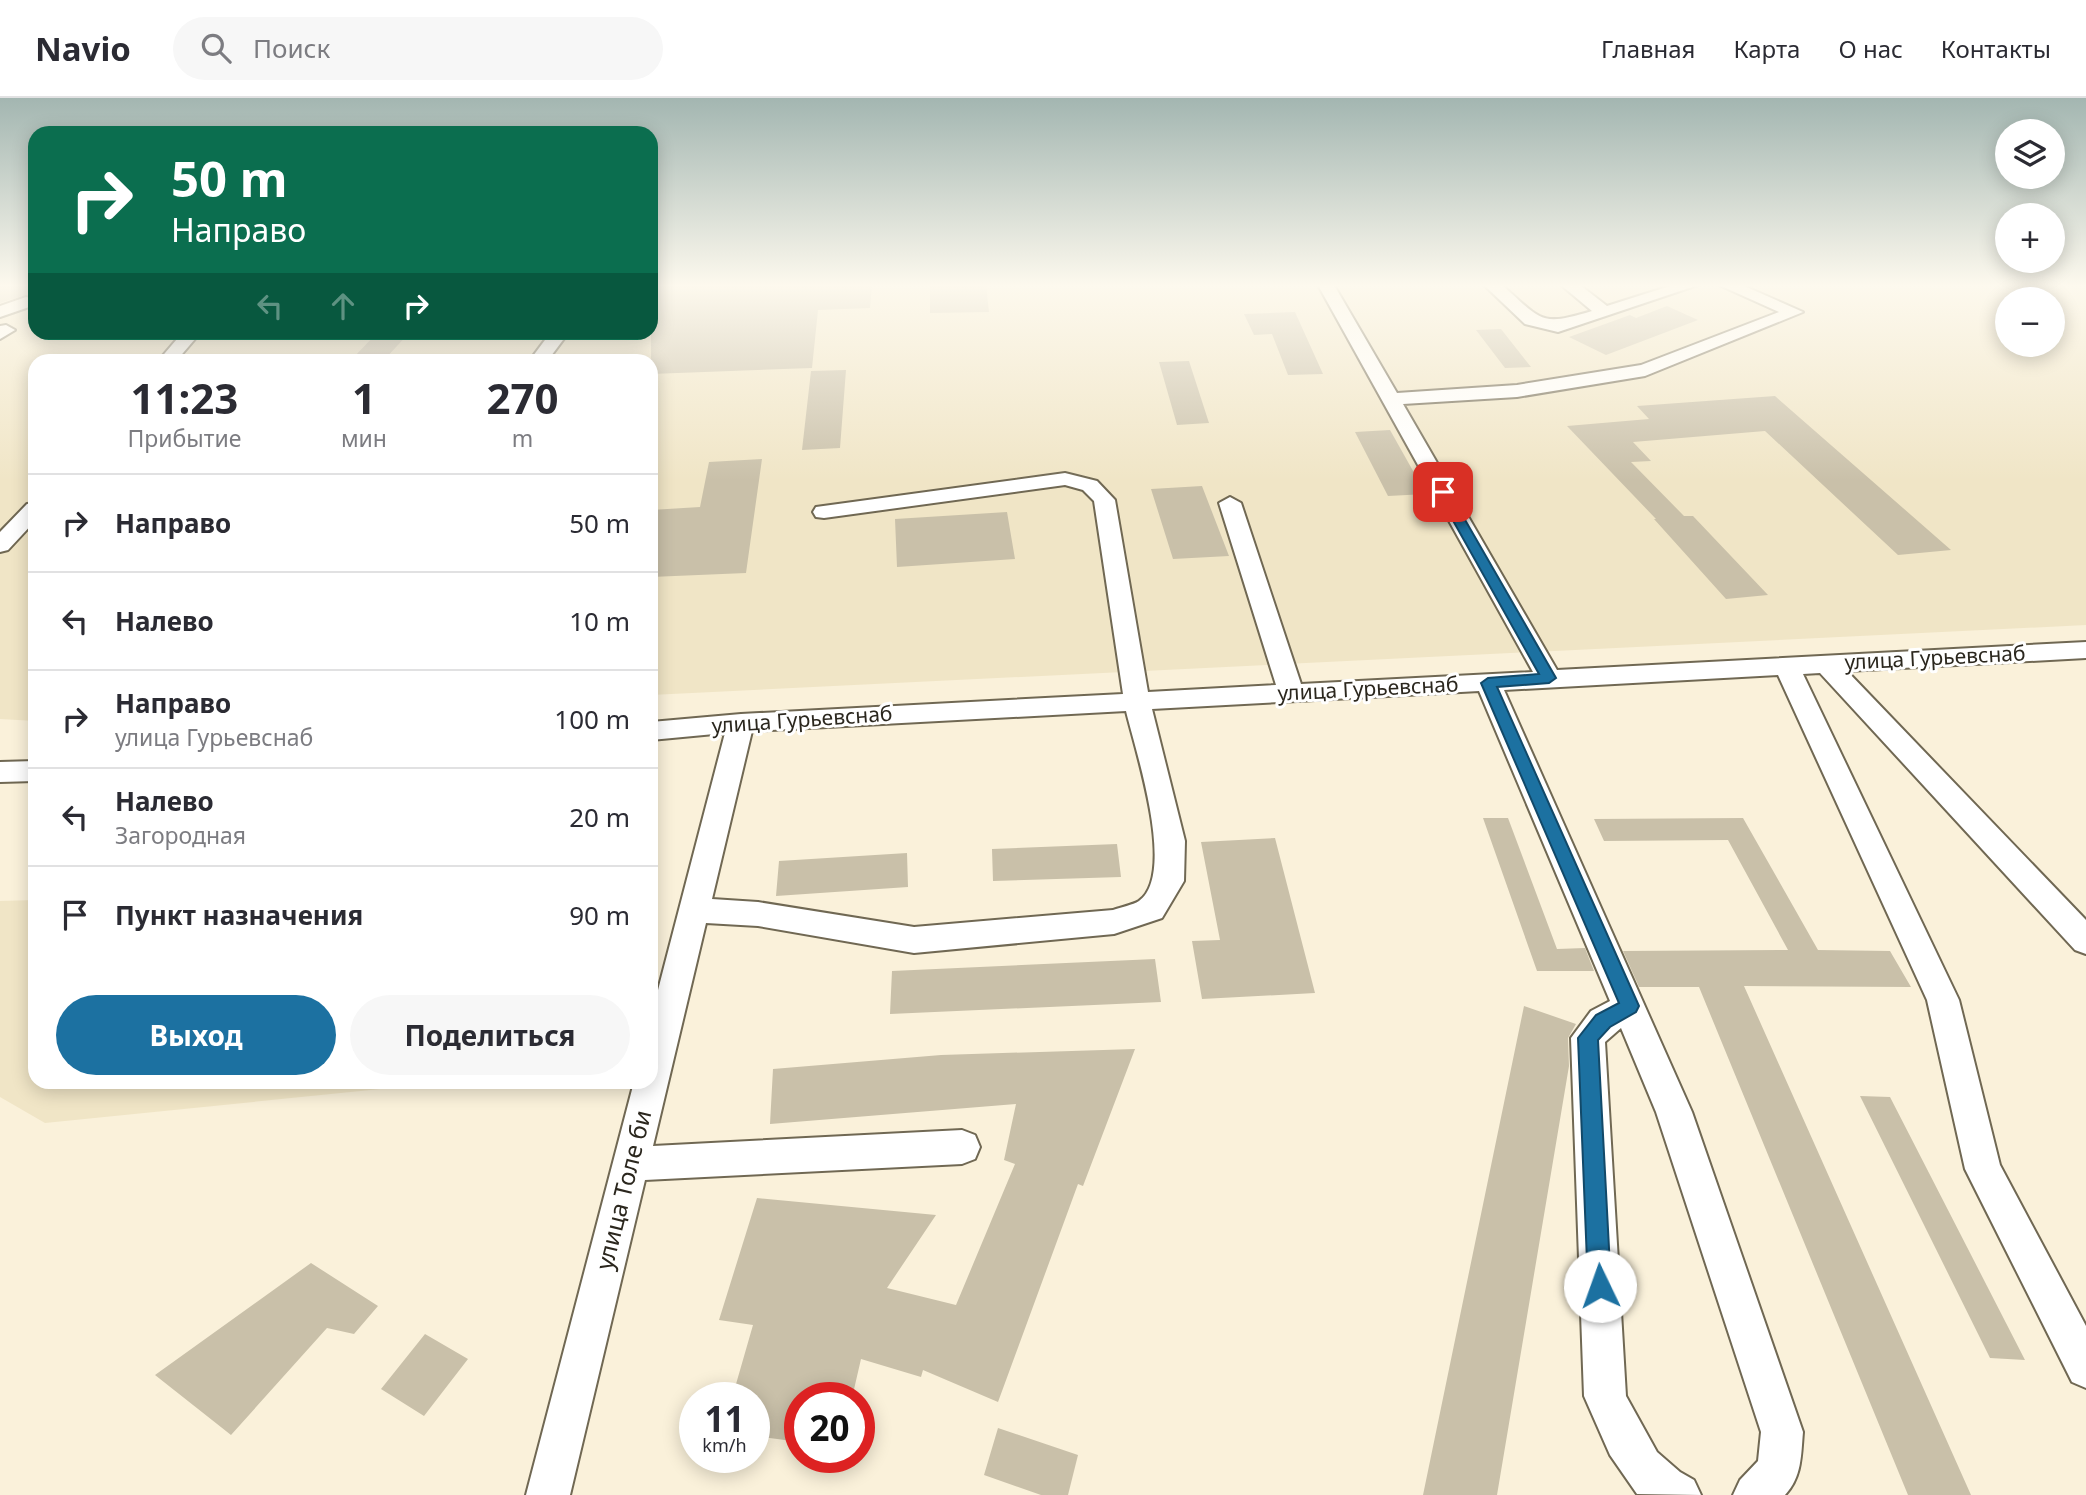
<!DOCTYPE html>
<html lang="ru">
<meta charset="utf-8">
<style>
:root{--surface:#fff;--page:#f7f7f7;--text:#2b2b33;--muted:#7c7c81;--line:#e1e1e2;--accent:#1c71a1}
body{margin:0;font-family:"Noto Sans",sans-serif;background:var(--page);color:var(--text);height:100vh;display:flex;flex-direction:column;font-size:26px;white-space:nowrap}
*{box-sizing:border-box;margin:0}
p{font-size:23px;color:var(--muted)}
.icon{flex:none;width:38px;height:38px;fill:none;stroke:currentColor;stroke-width:2;stroke-linecap:round;stroke-linejoin:round}
.map{position:relative;flex:1;overflow:hidden}
.details{position:absolute;left:28px;top:256px;width:630px;height:735px;display:flex;flex-direction:column;background:var(--surface);border-radius:21px;box-shadow:0 4px 18px #0003}
.details>*{flex:none}
.hud{position:absolute;left:28px;top:28px;width:630px;height:214px;border-radius:21px;box-shadow:0 4px 18px #0003;background:#0b6e4f;color:#fff;overflow:hidden}
.controls{position:absolute;left:1995px;top:21px;display:grid;gap:14px}
.controls a{display:grid;place-items:center;width:70px;height:70px;border-radius:50%;background:var(--surface);box-shadow:0 4px 18px #0003;font-size:35px}
.speed{position:absolute;left:679px;top:1284px;display:flex;gap:14px;font-size:35px;font-weight:700;text-align:center}
.speed>*{display:grid;place-content:center;width:91px;height:91px;border-radius:50%;background:var(--surface);box-shadow:0 4px 18px #0003;line-height:1}
.speed small{font-size:18px;font-weight:400}
.speed .limit{border:10px solid #d22;background:#fff;color:#111}
.pin{position:absolute;display:grid;place-items:center;width:60px;height:60px;color:#fff;margin:-30px;border-radius:14px;box-shadow:0 4px 10px #0006}
.me{position:absolute;width:77px;margin:-38px;rotate:357deg;stroke-linejoin:round;filter:drop-shadow(0 0 5px #0008)}
.turn{display:flex;align-items:center;gap:24px;height:147px;padding:0 28px;font-size:32px}
.turn .icon{width:91px;height:91px;stroke-width:2.5}
.turn b{display:block;font-size:49px;line-height:60px}
.lanes{display:flex;align-items:center;height:66px;padding:0 28px;background:#0003;justify-content:center;gap:35px;direction:ltr}
.lanes .off{opacity:.35}
.eta{display:flex;justify-content:space-evenly;align-items:center;height:119px;text-align:center}
.eta b{font-size:42px;font-weight:700;line-height:49px}
.action{display:flex;gap:14px;margin-top:auto;padding:14px 28px}
.action a{flex:1;height:80px;border-radius:42px;background:var(--accent);color:#fff;font-size:28px;font-weight:700;line-height:80px;text-align:center}
.action a+a{background:var(--page);color:var(--text)}
ul{padding:0;list-style:none}
li{display:flex;align-items:center;gap:21px;height:98px;padding:0 28px;border-top:2px solid var(--line)}
li div{flex:1}
li b{display:block;font-size:26px}
li em{font-style:normal}
header{display:flex;align-items:center;gap:42px;box-sizing:border-box;height:98px;padding:0 35px;background:var(--surface);border-bottom:2px solid var(--line)}
header strong{font-size:33px}
nav{display:flex;gap:38px;margin-inline-start:auto;font-size:24px}
.search{width:490px;height:63px;background:var(--page);display:flex;align-items:center;gap:18px;box-sizing:border-box;padding:0 24px;border-radius:38px;color:var(--muted);font-size:26px}
.map>svg:first-child{display:block}
.built{fill:#f0e5c6;fill-rule:evenodd}
.building{fill:#c9c0a9}
.lines{fill:none;stroke-linecap:round;stroke-linejoin:round}
.minor-casing{stroke:#706853;stroke-width:4}
.minor{fill:#fff;fill-rule:evenodd}
.route{fill:#1c71a1;stroke:#124969;stroke-width:2}
.labels{text-anchor:middle;stroke-width:6;stroke-linejoin:round;paint-order:stroke}
.street-label{font-size:21px;fill:#2b271e;stroke:#fff}
.near-street-label{font-size:24px;fill:#2b271e;stroke:#fff}
</style>
<header>
<strong>Navio</strong>
<div class="search"><svg class="icon" aria-label="search" viewBox="0 0 24 24"><circle cx="10" cy="10" r="6"/><path d="M15 15l6 6"/></svg>Поиск</div>
<nav><a>Главная</a><a>Карта</a><a>О нас</a><a>Контакты</a></nav>
</header>
<div class="map">
<svg width="2086" height="1397" viewBox="0 0 2086 1397">
<rect width="100%" height="100%" fill="#faf1da"/>
<path class="built" d="M0,187H35V234H651V187H2086V527L651,597V262H35V623L0,621ZM2007,201H2053V247H2007Z
M35,802V984H450L45,1025L0,999V803Z"/>
<path class="building" d="M0,187H35V200L25,197L0,205Z
M651,187H872L870,210L818,212L812,270L651,276Z
M930,187H986L989,214L930,215Z
M1667,208L1698,222L1606,257L1569,239L1630,217L1636,220Z
M1295,214L1323,276L1288,277L1272,236L1254,237L1244,216Z
M1501,231L1531,269L1505,270L1476,232Z
M378,234H410L384,262H351Z
M1189,263L1209,325L1177,327L1159,264Z
M846,272L840,350L802,352L811,273Z
M1775,298L1951,452L1898,457L1765,333L1633,344L1651,363L1631,364L1684,418H1693L1768,497L1726,501L1654,421H1656L1567,328L1649,321L1637,308Z
M1390,332L1426,396L1388,398L1355,334Z
M762,361L746,475L651,479V412L700,409L709,364Z
M1202,388L1229,458L1173,461L1151,391Z
M1007,414L1015,461L897,469L895,421Z
M1483,720H1508L1557,851L1585,850L1594,873H1537Z
M1743,720L1818,852L1890,853L1911,889L1744,888L1971,1397H1908L1699,889H1639L1623,853L1788,852L1728,742L1604,743L1594,721Z
M1275,740L1315,895L1202,901L1192,843L1220,842L1201,744Z
M1117,746L1121,779L993,783L992,751Z
M907,755L908,789L776,798L779,763Z
M1155,861L1161,904L890,916L892,873Z
M1524,908L1576,926L1568,940L1569,968L1497,1397H1423Z
M1135,951L1083,1088L1078,1086L998,1304L923,1272L921,1279L861,1261L852,1300H800V1344L754,1338V1300H732L753,1227L719,1222L757,1100L936,1117L887,1190L956,1207L1015,1066L1004,1062L1016,1006L770,1026L773,971L941,957Z
M1860,998L1890,999L2025,1262L1990,1260Z
M311,1165L378,1208L354,1236L327,1230L231,1337L155,1277Z
M425,1236L468,1261L424,1318L381,1291Z
M998,1330L1078,1357L1068,1397H1041L984,1377Z"/>
<g class="lines">
<g class="minor-casing">
<path id="minor" d="M1318,187H1334L1397,295L1517,287L1641,267L1779,214L1719,187H1742L1803,214L1645,278L1517,299L1403,306L1557,572L2086,544V560L1847,573L2086,822V856L2075,852L1820,575L1803,576L1959,902L2000,1067L2086,1228V1290L2072,1284L1965,1071L1927,902L1778,577L1504,592L1692,1014L1803,1334C1801,1357 1802,1379 1785,1397H1733L1740,1382L1758,1363L1761,1334L1656,1014L1621,930L1605,944L1626,1298L1657,1354L1680,1374L1694,1382L1701,1397L1637,1396L1610,1357L1584,1298L1571,940L1591,913L1610,903L1479,593L1152,611L1185,743L1184,783L1162,820L1114,836L914,855L758,828L706,825L653,1048L962,1032L975,1037L980,1049L975,1061L962,1066L645,1082L570,1397H526L634,984H651V919L725,635L651,642V624L741,616L1123,596L1094,403L1083,392L1065,387L824,420L816,419L813,414L816,409L1065,375L1097,383L1115,402L1148,594L1276,587L1219,405L1230,399L1241,405L1301,586L1533,574ZM1126,613C1135,651 1177,776 1139,803C1133,807 1121,809 1113,812L914,829L758,804L712,801L752,633Z
M1484,187H1502C1542,222 1539,229 1592,213L1561,187H1580L1607,208L1673,187H1698L1558,234L1525,226Z
M26,199L32,200L34,204L32,208L0,219V208Z
M6,227L15,232L0,241V228Z
M183,234H201L177,262H159Z
M551,234H569L548,262H530Z
M35,405V423L8,452L0,454V434L27,406Z
M35,663V683L0,684V664Z"/>
</g>
<use href="#minor" class="minor"/>
</g>
<linearGradient id="sky" x2="0" y2="1"><stop stop-color="#a3b6b1"/><stop offset="0.49" stop-color="#fdf9ee"/><stop offset="1" stop-color="#fdf9ee" stop-opacity="0"/></linearGradient>
<rect width="2086" height="383" fill="url(#sky)"/>
<path class="route" d="M1443,391L1449,394L1556,580L1549,585L1497,589L1639,908L1636,914L1610,929L1598,942L1611,1188L1607,1196L1600,1199L1592,1196L1588,1188L1578,940L1596,917L1619,905L1481,585L1488,580L1539,576L1437,394Z"/>
<g class="labels">
<g class="street-label">
<text transform="translate(1935 560) rotate(-3)" y="7">улица Гурьевснаб</text>
<text transform="translate(1368 591) rotate(-3)" y="7">улица Гурьевснаб</text>
<text transform="translate(802 622) rotate(-4)" y="7">улица Гурьевснаб</text>
</g>
<g class="near-street-label">
<text transform="translate(624 1092) rotate(-76)" y="8">улица Толе би</text>
</g>
</g>
</svg>
<div class="controls">
<a><svg class="icon" aria-label="layers" viewBox="0 0 24 24"><path d="M12 4l9 5-9 5-9-5zM3 14l9 5 9-5"/></svg></a>
<a>+</a>
<a>−</a>
</div>
<div class="speed"><div>11<small>km/h</small></div><div class="limit">20</div></div>
<div class="pin" style="left:1443px;top:394px;background:#d93025"><svg class="icon" aria-label="arrive" viewBox="0 0 24 24"><path d="M6 21V4h12l-3 4 3 4H6"/></svg></div>
<svg class="me" style="left:1600px;top:1188px" viewBox="-20 -20 40 40"><circle r="19" fill="#fff"/><path d="M0-13L10 11 0 6-10 11z" fill="#1c71a1"/></svg>
<div class="hud">
<div class="turn"><svg class="icon" aria-label="right" viewBox="0 0 24 24"><path d="M7 20v-9h11M14 6l5 5-5 5"/></svg><div><b>50 m</b>Направо</div></div>
<div class="lanes"><svg class="icon off" aria-label="left" viewBox="0 0 24 24"><path d="M17 20v-9H6M10 6l-5 5 5 5"/></svg><svg class="icon off" aria-label="ahead" viewBox="0 0 24 24"><path d="M12 20V5M6 11l6-6 6 6"/></svg><svg class="icon" aria-label="right" viewBox="0 0 24 24"><path d="M7 20v-9h11M14 6l5 5-5 5"/></svg></div>
</div>
<section class="details">
<div class="eta">
<div><b>11:23</b><p>Прибытие</p></div>
<div><b>1</b><p>мин</p></div>
<div><b>270</b><p>m</p></div>
</div>
<ul>
<li><svg class="icon" aria-label="right" viewBox="0 0 24 24"><path d="M7 20v-9h11M14 6l5 5-5 5"/></svg><div><b>Направо</b></div><em>50 m</em></li>
<li><svg class="icon" aria-label="left" viewBox="0 0 24 24"><path d="M17 20v-9H6M10 6l-5 5 5 5"/></svg><div><b>Налево</b></div><em>10 m</em></li>
<li><svg class="icon" aria-label="right" viewBox="0 0 24 24"><path d="M7 20v-9h11M14 6l5 5-5 5"/></svg><div><b>Направо</b><p>улица Гурьевснаб</p></div><em>100 m</em></li>
<li><svg class="icon" aria-label="left" viewBox="0 0 24 24"><path d="M17 20v-9H6M10 6l-5 5 5 5"/></svg><div><b>Налево</b><p>Загородная</p></div><em>20 m</em></li>
<li><svg class="icon" aria-label="arrive" viewBox="0 0 24 24"><path d="M6 21V4h12l-3 4 3 4H6"/></svg><div><b>Пункт назначения</b></div><em>90 m</em></li>
</ul>
<div class="action"><a>Выход</a><a>Поделиться</a></div>
</section>
</div>
